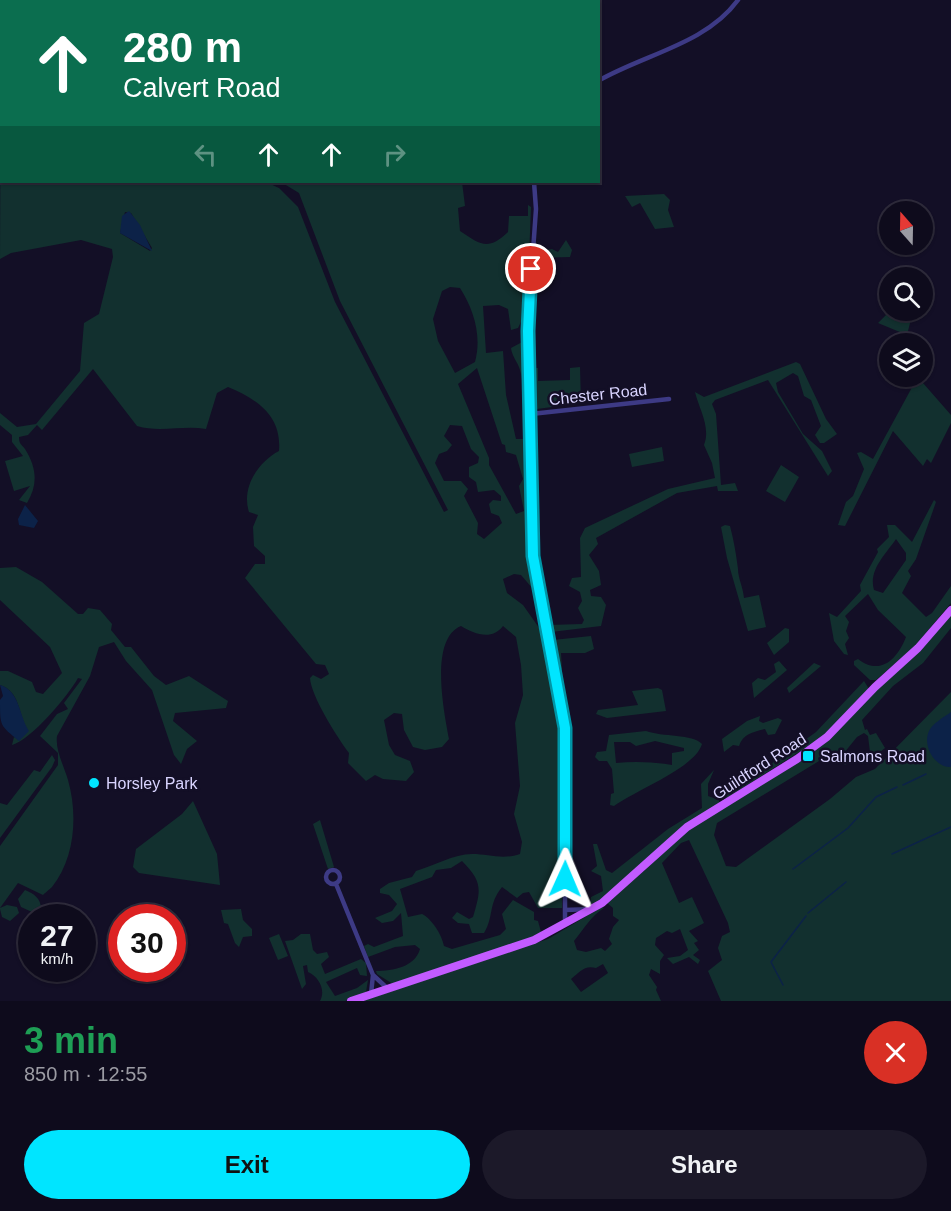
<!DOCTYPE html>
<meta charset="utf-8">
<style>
:root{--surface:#0e0b1c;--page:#1c1929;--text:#f1f3f6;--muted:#9b9ba3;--line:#2e2b3b;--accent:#00e5ff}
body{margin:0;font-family:Helvetica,sans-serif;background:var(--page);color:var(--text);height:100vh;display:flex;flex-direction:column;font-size:22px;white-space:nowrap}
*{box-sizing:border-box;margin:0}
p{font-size:20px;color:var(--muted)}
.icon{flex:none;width:33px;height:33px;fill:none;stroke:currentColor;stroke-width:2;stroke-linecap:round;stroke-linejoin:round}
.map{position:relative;height:1001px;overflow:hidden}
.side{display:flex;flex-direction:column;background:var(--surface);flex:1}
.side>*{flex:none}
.hud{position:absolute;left:0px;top:0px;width:600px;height:183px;box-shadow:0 2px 4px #0004,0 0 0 2px var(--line);background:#0b6e4f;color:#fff;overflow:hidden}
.needle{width:39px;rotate:340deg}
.fabs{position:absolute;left:879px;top:201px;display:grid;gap:12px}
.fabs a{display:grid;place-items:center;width:54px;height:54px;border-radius:50%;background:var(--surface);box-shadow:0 2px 4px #0004,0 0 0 2px var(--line);font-size:30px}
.speed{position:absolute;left:18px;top:904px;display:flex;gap:12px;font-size:30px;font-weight:700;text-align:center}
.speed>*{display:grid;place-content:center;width:78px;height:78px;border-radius:50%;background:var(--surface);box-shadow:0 2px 4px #0004,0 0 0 2px var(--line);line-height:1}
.speed small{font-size:15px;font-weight:400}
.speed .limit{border:9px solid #d22;background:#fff;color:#111}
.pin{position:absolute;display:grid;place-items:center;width:51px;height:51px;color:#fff;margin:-26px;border:3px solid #fff;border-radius:50%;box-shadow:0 2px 6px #0007}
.me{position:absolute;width:66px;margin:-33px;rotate:1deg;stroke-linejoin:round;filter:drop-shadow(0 0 4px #0008)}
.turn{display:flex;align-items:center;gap:21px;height:126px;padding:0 24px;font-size:27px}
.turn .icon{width:78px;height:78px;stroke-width:2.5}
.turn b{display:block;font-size:42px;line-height:51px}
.lanes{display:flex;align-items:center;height:57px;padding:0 24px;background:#0003;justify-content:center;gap:30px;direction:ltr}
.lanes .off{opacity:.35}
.round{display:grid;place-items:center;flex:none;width:63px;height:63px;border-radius:32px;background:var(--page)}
.summary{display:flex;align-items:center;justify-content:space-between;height:102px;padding:0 24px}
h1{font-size:36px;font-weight:600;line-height:45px;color:#1e9e55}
.primary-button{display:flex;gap:12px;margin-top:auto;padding:12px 24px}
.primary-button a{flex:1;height:69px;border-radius:36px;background:var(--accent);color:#111;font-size:24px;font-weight:600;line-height:69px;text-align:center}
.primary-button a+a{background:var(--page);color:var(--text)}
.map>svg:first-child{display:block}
.green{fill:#12302f;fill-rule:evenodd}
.water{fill:#0c2248}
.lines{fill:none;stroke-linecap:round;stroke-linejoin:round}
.stream{stroke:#0c2248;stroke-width:1.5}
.street{stroke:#3d3a85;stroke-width:4.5}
.primary{stroke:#c25bff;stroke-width:8}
.route-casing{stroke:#0095a6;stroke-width:15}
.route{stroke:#00e5ff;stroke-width:10}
.poi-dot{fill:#00e5ff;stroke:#130f26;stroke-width:2}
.labels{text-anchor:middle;stroke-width:5;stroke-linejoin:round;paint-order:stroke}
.street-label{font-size:16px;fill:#d9d4ff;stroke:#130f26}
.poi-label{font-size:16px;fill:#d9d4ff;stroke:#130f26;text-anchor:start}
</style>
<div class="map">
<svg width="951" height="1001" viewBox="0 0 951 1001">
<rect width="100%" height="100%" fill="#130f26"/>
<path class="green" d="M73,0H401L403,1L74,2Z
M1,9L2,182H266L279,188L298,207L335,302L444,512L448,510L340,301L299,193L281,182H462L465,206L458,208L460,231C481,245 488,251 508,232L509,216H528V205L531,207L527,309L518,328L511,330L508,309L499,305L483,306L486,353L503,351L506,395L516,439H524C523,417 526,391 520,370C518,362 512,357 511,348L526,340L530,555L538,581L545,629L540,626L533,589L521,575L514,574L503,579L507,593L523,605L542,632L546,634L553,669L551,678L561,728L562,908H538L529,892L523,893L517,898L502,887C488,904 494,917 484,933H472L469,924L458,923L452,918L457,912L469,919L473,917C481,890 483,882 462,861L451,868L436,870L432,877L400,889L408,917L422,914C432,919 442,935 444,946L452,949L500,935L506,929L502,914L513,900L534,912V920L538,921L541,932L537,937L393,984L377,974L376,971C393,971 415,967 420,949L415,945L395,947L368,957L364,946L368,944L374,947L403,936L401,913L393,921L382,923L375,918L392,911L397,904L389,895L380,893V889L389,883L412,877L416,871C433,866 454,854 472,854C489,854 502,860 520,854L522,842L514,814L520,786L515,723L523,695L521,665L516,637L503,626C492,641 474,634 461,626C429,639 444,712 449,739L442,747L425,750L413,747L404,730L402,714L394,713L384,720L389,745L395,755L410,761L414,772L406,781L383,779L375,775L366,781L348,763L349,753C337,737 311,696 310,678L313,675L321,679L329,674L325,665L316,664L245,578L255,564H265V556L254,546L253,527L258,515L249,512C241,488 258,462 279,451C282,416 257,399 228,387L217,393L206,429C183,425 160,433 137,426L93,369L42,430L37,425L28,435L19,437C19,444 21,444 25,449C37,468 38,485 27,503L19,500L30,486L14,491L5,461L23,456L12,442V435L0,425V413L17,427L36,424L80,371L84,323L99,314L113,257L112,249L81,240L11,253L0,259ZM125,212L131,213L152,248L150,251L120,233ZM450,287L460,288C474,310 482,336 475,362L455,373L438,341L433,319L442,291ZM477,368L502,444L505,445L506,452L516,455L523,479L519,486L524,511L516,514L489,465V458L458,384ZM450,425L462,426L471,449L479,457L478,463L469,467V477L476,482L478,492L494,490L501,496V501L493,500L489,504L491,513L499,516L502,523L484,539L477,534L478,523L464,496L468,489L461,481H444L435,463L439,454L447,451L452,445L444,436Z
M664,194L670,200L668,210L674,227L655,229L640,203L632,207L625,196Z
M566,240L572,250L570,257L534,258L535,251L552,249L558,252Z
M890,311H913L907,335L878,323Z
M796,362L800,364L826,419L837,434L824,443H820L815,435L821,426L811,400L804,396L798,376L793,373L776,383L778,392L803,434L822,451L832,471L828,476L768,380L715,400L712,404L716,414L721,485L735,483L738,491H718L717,486L677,493L596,538L598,544L589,555L599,571L601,585L590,590L591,596L601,597L606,605L601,626L551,632L549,625L582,624L584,620L578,608L582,601L580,592L569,586L572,578L581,577L580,538L585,528L668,489L715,478L712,463L704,445C711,427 699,409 695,392L704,397Z
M580,367L581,403L537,409L533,406L531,370L534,368H538V381L570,380V368Z
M916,380L923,383L951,415V423L931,463L927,459L923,466L893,431L845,526L838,525L846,502L853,496L864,469L857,453L861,452L873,459Z
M662,447L664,461L632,467L629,454Z
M781,465L799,477L785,502L766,491Z
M934,500L936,502L916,559L908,571L911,576L902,593L926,617L932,613L951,586V603L913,648L876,680H870L854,665V661L858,659C880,676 897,660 906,637L878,610L868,594L845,616L849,622L846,631L849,638L845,644L848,655L844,654L834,641L829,613L837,617L861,591L860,585L878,552L877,549L889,537L887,525H895L912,542ZM896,539L906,553V560L883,593L874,590C868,570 886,554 896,539Z
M725,525L730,526C734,541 736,554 738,569C738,578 743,587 744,598L759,595L766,627L748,631L727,558L721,527Z
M16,567L42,582L78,614H83L88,608L100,610L112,624L111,630L125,647H131L154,676L166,685L189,676L228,701L226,708L175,713L173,721L197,741L187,749L181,764L174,755L152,690L126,661L114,642L99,647L90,676L57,736C55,750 64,766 68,780C78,815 75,858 52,887C51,888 46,892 43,895L18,883L0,908L7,905L17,907L19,913L10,921L2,917L0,909V846L58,765V753L40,736L57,714L68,709L64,703L82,679L78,678C68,696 32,739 12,745L14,737L19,740L28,731C18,715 21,692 0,685V671H8L32,682L36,692L43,694L62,673L50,647L0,600V568Z
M951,614V628L923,663L893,686L862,720L865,730L867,729L870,735L876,733L885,748L875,756L870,752L868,736L864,733L857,737L844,753L825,756L849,758L846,765L843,764V758H824L717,823L714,835L726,866L736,867L830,799L856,777L875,769L951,692V1001H721L708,971L722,960L718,948L722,936L730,932L728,923L689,840L681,843L662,863L679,903L692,897L704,923L689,931L698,941L694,943L699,950L693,955L700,960L698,964L689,957L673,964L667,958L680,956L688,950L680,929L672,933L667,931L656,938L655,945L664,955L660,961V974L651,969L649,975L657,987L656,990L661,1001H362L548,939L602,907L604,908C592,915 583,930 574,941L577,950L586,952L601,948L605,951L612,944L609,939L613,927L619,920L613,916V908L606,902L644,871L684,832L797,761ZM603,964L608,973L581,992L571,979C580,972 584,965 596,968Z
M785,628L789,629V642L774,655L767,643Z
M591,636L594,649L585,653H561L562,669H556L553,640Z
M779,661L787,670L754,698L752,683L758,678L765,680L776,672L774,664Z
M814,663L821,666L789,693L787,688Z
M864,681L869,689L829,733L725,799L722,791C732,785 740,772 754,775L773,763L774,757L778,755L780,758L816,732Z
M658,688L662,690L666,711L607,718L596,714L598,710L638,705L632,691Z
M760,716L759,721L763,723L778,718L782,720L775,734L768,735L765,729C753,732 743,734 739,746L733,745L724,752L722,739L747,721Z
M646,731C662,737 693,734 702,744C695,768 636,790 614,806L610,805L611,794L614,793L612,769L607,761H599L595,757L597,752L606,751L609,735ZM655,741L684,748V751L672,753V765C654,762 635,761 616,763L614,742H630L636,746Z
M52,755L55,760L52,767L0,838V803L7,805L34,770L40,772Z
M714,770L708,784V796L719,800V804L596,903L590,904L591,897L603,891L601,876L591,871L597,866L593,844H597L606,870L612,873L668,829L702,808L701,784Z
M193,801L217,854L220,885L139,873L133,867L136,849L182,814Z
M320,820L334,867L328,869L313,824Z
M25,890C34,894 41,898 41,909L32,912L21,907L18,899Z
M241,909L243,920L252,929V936L243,937L239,947L235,943L228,924L224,923L221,910Z
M279,934L288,956L278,960L269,938Z
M301,934H310L313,950L317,954L327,952L329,957L321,964L325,974L361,959L366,963L367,976L360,975L357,968L326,982L335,996L357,988L368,980L366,992L345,1001H320C326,990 319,977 308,972L307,965L303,966L306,984L302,989L285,941L293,940Z"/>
<path class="water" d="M129,211L140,225L152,251L120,233L122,216Z
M25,505L38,521L34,528L19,525L18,519Z
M0,685C20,691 19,716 29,731L19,741C0,725 0,727 0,700L3,696Z
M951,712V767C935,768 922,746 929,731C933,723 944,717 951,712Z"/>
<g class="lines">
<path class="stream" d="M903,785L926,774
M892,854L951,827
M793,869L848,828L876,797L897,787
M808,913L846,882
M783,985L771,962L806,916"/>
<path class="street" d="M598,81C645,54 706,44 738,0
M534,182L536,209L528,322L533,556L565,728V924
M531,414L669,399
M326 877a7 7 0 1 1 14 0a7 7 0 1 1-14 0Z
M336,884L373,975L371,994
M565,910L591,909
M373,975L387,988"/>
<path class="primary" d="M351,1001L534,940L602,903L687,827L797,759L827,737L875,687L918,648L951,610"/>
</g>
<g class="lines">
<g class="route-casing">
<path id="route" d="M531,269L528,331L533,556L565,728V879"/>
</g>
<use href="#route" class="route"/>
</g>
<g class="poi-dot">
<rect x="802" y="750" width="12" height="12" rx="3"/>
<circle cx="94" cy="783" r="6"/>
</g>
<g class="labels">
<g class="street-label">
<text transform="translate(598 394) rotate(-6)" y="6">Chester Road</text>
<text transform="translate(759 766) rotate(-33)" y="6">Guildford Road</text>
</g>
<g class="poi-label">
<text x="820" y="762">Salmons Road</text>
<text x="106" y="789">Horsley Park</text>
</g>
</g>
</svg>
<div class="fabs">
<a><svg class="needle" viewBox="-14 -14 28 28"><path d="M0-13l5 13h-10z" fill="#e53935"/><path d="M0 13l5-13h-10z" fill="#9b9ba3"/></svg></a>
<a><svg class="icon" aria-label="search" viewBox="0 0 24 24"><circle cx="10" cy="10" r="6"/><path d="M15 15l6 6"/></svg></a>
<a><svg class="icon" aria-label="layers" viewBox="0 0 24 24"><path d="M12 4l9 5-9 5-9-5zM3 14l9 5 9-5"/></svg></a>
</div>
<div class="speed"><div>27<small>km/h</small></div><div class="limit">30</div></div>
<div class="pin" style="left:531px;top:269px;background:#d93025"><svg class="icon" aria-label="arrive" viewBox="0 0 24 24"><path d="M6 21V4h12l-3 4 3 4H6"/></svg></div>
<svg class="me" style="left:565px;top:879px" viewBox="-20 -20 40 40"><path d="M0-17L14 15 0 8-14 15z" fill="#00e5ff" stroke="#fff" stroke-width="4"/></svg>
<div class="hud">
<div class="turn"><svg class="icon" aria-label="ahead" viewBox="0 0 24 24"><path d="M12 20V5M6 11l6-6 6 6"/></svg><div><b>280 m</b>Calvert Road</div></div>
<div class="lanes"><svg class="icon off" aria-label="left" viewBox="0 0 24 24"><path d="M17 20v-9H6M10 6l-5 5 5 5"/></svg><svg class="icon" aria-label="ahead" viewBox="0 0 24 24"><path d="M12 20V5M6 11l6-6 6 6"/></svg><svg class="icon" aria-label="ahead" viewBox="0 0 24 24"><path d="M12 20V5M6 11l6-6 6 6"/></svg><svg class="icon off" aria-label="right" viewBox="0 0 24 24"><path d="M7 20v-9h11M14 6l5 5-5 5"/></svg></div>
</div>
</div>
<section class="side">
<div class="summary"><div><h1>3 min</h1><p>850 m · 12:55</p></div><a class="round" style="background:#d93025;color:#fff"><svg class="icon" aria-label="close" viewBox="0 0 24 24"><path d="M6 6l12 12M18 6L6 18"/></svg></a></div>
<div class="primary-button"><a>Exit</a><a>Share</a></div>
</section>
